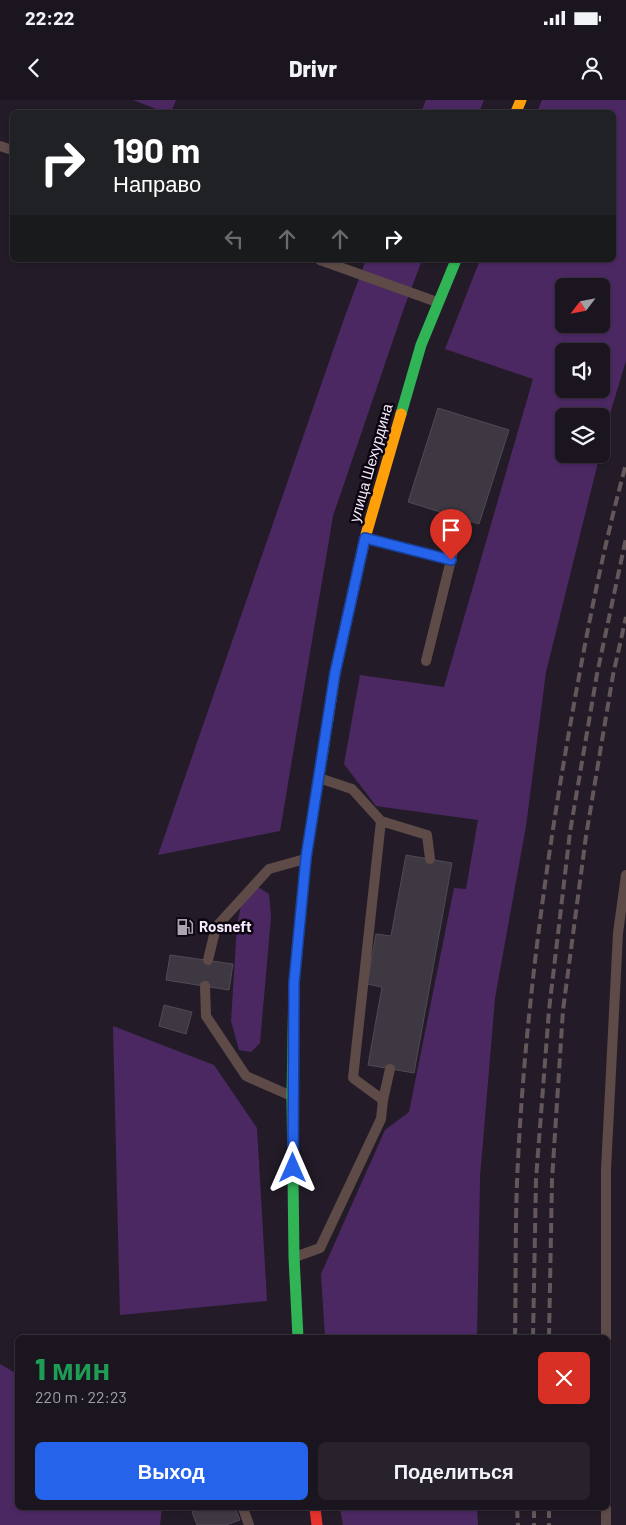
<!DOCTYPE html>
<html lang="ru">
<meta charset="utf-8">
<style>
:root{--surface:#1a151e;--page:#27222b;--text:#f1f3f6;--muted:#9f9fa4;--line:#38343c;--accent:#2563eb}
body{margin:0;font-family:Barlow,sans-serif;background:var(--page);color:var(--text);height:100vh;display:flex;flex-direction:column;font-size:19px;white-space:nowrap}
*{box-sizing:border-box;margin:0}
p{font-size:16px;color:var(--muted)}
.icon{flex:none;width:28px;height:28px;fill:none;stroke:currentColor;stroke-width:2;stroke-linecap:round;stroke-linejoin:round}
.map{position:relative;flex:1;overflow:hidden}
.sheet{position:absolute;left:15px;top:1235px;width:595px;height:175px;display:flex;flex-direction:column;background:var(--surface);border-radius:8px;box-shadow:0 1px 4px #0004,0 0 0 1px var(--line)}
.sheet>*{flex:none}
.guide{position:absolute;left:10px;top:10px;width:606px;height:152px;border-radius:8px;box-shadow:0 1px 4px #0004,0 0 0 1px var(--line);background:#202124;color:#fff;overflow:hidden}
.needle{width:32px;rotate:238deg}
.fabs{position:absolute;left:555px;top:178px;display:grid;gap:10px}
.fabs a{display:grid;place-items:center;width:55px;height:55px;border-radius:8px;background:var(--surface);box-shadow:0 1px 4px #0004,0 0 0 1px var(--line);font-size:25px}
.pin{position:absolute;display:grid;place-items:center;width:42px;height:42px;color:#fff;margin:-51px -21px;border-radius:50% 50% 50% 0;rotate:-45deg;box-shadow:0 0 5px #0007}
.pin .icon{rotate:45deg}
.me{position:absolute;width:55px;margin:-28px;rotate:0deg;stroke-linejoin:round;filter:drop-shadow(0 0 4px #0008)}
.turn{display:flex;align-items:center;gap:18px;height:105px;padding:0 20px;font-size:22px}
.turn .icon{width:65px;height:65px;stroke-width:2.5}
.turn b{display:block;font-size:35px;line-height:42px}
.lanes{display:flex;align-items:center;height:48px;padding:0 20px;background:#0003;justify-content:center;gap:25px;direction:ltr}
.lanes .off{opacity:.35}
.round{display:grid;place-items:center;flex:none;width:52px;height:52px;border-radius:8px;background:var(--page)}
.summary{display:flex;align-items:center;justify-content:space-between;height:85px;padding:0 20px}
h1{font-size:30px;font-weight:800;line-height:38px;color:#1e9e55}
.button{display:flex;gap:10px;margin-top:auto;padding:10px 20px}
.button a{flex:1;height:58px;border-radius:8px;background:var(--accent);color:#fff;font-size:20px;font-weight:800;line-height:58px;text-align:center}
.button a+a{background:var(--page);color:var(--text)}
.status{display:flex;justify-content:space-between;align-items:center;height:35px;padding:0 25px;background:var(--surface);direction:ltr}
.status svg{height:14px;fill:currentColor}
header{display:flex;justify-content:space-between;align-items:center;height:65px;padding:0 20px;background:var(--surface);font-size:22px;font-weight:800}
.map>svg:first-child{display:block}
.green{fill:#4c2863;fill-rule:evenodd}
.building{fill:#3e3843;stroke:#514a55}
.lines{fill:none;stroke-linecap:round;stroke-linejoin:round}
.lane{stroke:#5e4b47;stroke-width:10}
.fast{stroke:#30b455;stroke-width:11}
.slow{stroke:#ff9f0a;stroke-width:11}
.jam{stroke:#e5322d;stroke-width:11}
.rail{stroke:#63575a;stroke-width:4;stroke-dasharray:10 5;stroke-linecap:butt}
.route-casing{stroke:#184099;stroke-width:12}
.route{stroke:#2563eb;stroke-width:9}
.labels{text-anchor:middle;stroke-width:5;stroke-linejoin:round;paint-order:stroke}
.street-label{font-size:15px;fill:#f5ebfd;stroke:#0a050f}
.poi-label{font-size:15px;font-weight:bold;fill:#f5ebfd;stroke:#0a050f;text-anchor:start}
</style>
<div class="status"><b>22:22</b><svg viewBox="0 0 49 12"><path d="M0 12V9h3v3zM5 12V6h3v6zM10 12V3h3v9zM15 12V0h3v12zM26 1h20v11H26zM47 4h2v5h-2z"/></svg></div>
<header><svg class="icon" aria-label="back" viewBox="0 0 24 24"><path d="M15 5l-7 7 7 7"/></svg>Drivr<svg class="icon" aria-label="person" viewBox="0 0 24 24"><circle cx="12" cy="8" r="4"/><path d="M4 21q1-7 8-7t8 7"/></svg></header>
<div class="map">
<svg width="626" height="1425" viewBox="0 0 626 1425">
<rect width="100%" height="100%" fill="#231c28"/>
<path class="green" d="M133,0H176L171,12H164Z
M426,0H484L479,12H421Z
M542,0H626V261L612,307L601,350V316H564V354H600L546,572L526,726L495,898L480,1077L477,1237H325L321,1174L385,1030L409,1012L454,788L466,789L478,720L376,706L344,664L360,575L444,587L533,279L445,249L480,160H614V12H537ZM564,186H601V224H564ZM564,251H601V289H564Z
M366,160H422L404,208L333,416L280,731L158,755L345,216Z
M258,787L269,794L271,817L260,943L251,952L239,950L231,921L237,825L243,796Z
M113,926L214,965L257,1028L267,1201L120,1215Z
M0,1264L17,1274L18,1408H162L160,1425H0Z
M340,1408H477L478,1425H343Z"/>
<path class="building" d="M438,308L509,330L479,424L408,402Z
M406,755L452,763L414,973L368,965L382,887L367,884L376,834L391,836Z
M170,855L233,864L229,890L166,880Z
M164,905L192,912L186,934L159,926Z
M204,1408H235L240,1420L226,1425H197L192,1412Z"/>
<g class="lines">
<path class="lane" d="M0,46L12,50
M320,160L437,202
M366,439L451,460L426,561
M451,460L459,418
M319,678L352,689L381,721L353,978L383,1000
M381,721L427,735L430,759
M208,860L216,827L269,769L305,759
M205,886L206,916L246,976L289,995
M295,1157L320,1148L381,1019L383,1000L390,969
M606,1238V1070L618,833L626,775
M243,1408L249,1425
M606,1425V1408"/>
<path class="fast" d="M401,314L421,245L456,160
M298,1238L294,1157L292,996L294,883L306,758L328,619"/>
<path class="slow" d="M516,12L521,0
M328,619L335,573L365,438L401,314"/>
<path class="jam" d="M315,1408L317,1425"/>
<path class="rail" d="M515,1238C516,1186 515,1134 517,1082C523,939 541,796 565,655C582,557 600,459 626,364
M533,1238L536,1079L549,910L570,732L597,574L626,438
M549,1238L552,1080L563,910L586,736L613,575L626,517
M517,1408L518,1425
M534,1408V1425
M549,1408V1425"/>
</g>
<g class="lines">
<g class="route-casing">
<path id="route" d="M293,1068L294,883L306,758L335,573L365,438L451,460"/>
</g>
<use href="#route" class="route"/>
</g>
<defs>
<g id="fuel-bare" transform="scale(1.35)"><path d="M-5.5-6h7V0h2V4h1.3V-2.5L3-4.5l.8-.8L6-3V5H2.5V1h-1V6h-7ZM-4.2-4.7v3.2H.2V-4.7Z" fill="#aca3b2" stroke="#0a050f" stroke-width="2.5" paint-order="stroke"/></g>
</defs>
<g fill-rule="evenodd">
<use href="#fuel-bare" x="185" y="827"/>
</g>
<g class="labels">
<g class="street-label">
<text transform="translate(371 363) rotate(-74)" y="5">улица Шехурдина</text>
</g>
<g class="poi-label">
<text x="199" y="832">Rosneft</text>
</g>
</g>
</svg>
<div class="fabs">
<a><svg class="needle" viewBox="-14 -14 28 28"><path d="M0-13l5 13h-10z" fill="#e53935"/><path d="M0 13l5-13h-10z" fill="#9f9fa4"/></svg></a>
<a><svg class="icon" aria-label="sound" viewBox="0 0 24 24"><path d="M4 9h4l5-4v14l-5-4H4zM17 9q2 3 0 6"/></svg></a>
<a><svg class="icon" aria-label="layers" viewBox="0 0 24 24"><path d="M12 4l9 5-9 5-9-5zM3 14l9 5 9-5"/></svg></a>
</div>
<div class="pin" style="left:451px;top:460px;background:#d93025"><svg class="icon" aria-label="arrive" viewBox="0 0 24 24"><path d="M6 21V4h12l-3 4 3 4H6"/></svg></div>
<svg class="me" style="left:293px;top:1068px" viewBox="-20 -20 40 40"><path d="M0-17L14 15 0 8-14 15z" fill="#2563eb" stroke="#fff" stroke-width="4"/></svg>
<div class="guide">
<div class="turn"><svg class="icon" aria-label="right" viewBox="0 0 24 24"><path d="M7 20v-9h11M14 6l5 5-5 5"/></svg><div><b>190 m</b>Направо</div></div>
<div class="lanes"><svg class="icon off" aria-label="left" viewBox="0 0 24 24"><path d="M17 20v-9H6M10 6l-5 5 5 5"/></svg><svg class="icon off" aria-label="ahead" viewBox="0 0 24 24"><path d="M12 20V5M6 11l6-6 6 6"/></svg><svg class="icon off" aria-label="ahead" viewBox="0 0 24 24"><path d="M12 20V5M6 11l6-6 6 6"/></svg><svg class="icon" aria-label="right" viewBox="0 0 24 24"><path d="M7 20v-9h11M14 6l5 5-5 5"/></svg></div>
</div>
<section class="sheet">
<div class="summary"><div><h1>1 мин</h1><p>220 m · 22:23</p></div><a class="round" style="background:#d93025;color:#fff"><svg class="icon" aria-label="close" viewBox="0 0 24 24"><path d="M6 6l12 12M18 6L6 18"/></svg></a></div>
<div class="button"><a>Выход</a><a>Поделиться</a></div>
</section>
</div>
